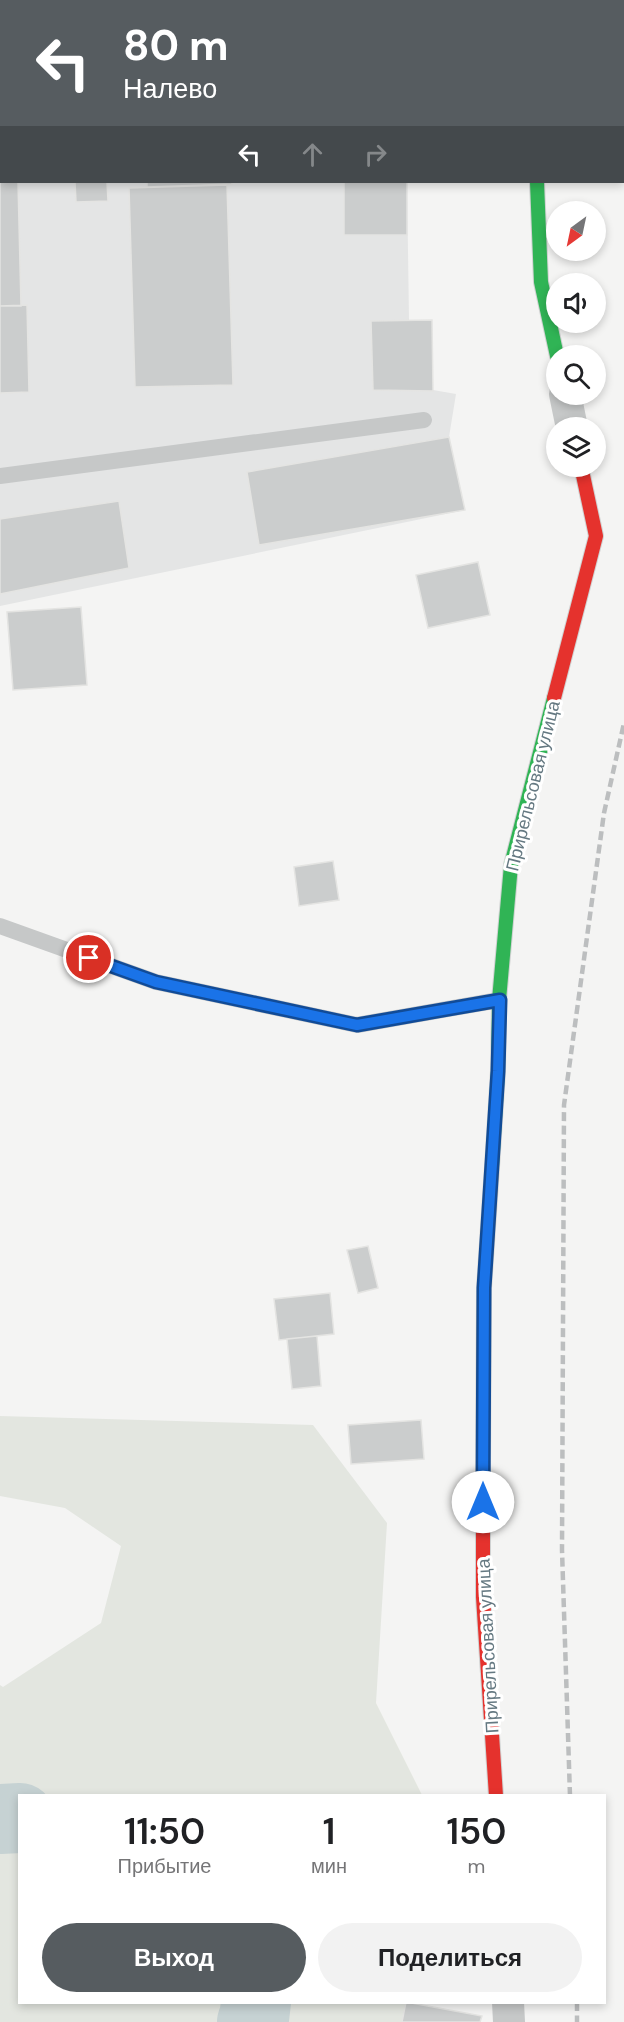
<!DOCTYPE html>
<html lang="ru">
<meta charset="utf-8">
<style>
:root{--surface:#fff;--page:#f2f2f2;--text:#202124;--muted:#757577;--accent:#565c60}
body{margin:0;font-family:"DM Sans",sans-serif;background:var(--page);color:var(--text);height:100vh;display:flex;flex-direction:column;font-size:22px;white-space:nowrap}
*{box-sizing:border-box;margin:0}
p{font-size:20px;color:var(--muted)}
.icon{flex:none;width:33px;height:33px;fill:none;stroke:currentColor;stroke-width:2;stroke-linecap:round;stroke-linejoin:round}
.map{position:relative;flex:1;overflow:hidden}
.side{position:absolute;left:18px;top:1794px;width:588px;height:210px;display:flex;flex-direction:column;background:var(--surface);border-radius:0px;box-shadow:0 3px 9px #0003}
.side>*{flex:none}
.banner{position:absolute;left:0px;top:0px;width:624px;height:183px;box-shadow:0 3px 9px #0003;background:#565c60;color:#fff;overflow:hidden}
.needle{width:39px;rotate:213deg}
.buttons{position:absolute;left:546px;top:201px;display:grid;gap:12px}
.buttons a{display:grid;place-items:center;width:60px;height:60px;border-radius:50%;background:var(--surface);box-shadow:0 3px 9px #0003;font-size:30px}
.pin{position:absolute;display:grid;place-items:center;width:51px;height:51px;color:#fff;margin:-26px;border:3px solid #fff;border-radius:50%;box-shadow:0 2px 6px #0007}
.me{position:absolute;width:66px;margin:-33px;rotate:0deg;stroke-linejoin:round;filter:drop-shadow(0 0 4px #0008)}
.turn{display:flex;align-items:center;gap:21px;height:126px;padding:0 24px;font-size:27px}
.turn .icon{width:78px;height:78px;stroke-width:2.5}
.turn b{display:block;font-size:42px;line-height:51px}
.lanes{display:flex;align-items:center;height:57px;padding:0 24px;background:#0003;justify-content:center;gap:30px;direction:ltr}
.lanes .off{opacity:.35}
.eta{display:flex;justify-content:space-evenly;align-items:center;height:102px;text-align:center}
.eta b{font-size:36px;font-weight:600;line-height:42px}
.cta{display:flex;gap:12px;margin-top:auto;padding:12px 24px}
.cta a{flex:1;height:69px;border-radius:36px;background:var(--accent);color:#fff;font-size:24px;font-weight:600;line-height:69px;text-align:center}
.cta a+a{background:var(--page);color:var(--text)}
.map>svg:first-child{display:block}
.built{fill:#e4e5e5}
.green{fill:#e3e6e0}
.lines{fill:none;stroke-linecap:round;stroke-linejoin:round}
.river{stroke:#c6d2d3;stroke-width:70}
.building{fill:#cbcdcd;stroke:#e4e4e2;stroke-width:1.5}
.fast-casing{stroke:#d0d2d2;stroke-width:16}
.slow-casing{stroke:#d0d2d2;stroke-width:16}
.jam-casing{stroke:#d0d2d2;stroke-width:16}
.lane{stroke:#c6c8c8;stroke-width:16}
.street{stroke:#c6c8c8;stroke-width:32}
.fast{stroke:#30b455;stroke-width:14}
.slow{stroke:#ff9f0a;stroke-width:14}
.jam{stroke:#e5322d;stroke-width:14}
.rail{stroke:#bcbebf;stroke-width:4.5;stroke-dasharray:9 4.5;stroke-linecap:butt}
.route-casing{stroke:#114b97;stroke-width:15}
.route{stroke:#1a73e8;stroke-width:10}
.labels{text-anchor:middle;stroke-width:6;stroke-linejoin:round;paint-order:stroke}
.street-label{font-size:18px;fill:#657982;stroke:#fff}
</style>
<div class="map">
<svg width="624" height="2022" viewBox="0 0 624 2022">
<rect width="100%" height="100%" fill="#f4f4f3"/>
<path class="built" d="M0,0H407L2,2V182H407L409,320H432L433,390L456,394L449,437L465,510L0,606Z"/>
<path class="green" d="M0,1416L313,1425L387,1523L376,1703L422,1795L20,1796V2002L406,2003L402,2022H0V1685L3,1687L101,1623L121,1546L65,1508L0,1496Z"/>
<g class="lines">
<path class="river" d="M0,1819L20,1818
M252,2022L254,2019L256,2002"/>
</g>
<path class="building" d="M0,0H227V2H2L0,56Z
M0,61H2V182H18L21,306H0Z
M75,182H107L108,201L76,202Z
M147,182H232V184L147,187Z
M344,182H407V235H344Z
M227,185L233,385L135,387L129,188Z
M27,305L29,392L0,393V306Z
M432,320L433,391L373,390L371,321Z
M449,437L465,510L259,545L247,472Z
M119,501L129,568L0,594V519Z
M478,562L490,615L428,628L416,575Z
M81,607L87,685L13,690L7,612Z
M333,861L339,900L299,906L294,867Z
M368,1246L378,1288L358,1293L347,1250Z
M330,1293L334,1334L279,1340L274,1299Z
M317,1336L321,1386L292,1389L287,1339Z
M421,1420L424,1459L351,1464L348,1425Z
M406,2002L482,2016L480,2022H402Z"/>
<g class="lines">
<g class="fast-casing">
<path id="fast" d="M537,182L541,282L557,356
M492,1167L498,1071L499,1000L511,865L554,698"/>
</g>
<g class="slow-casing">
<path id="slow" d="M483,1461L484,1288L492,1167"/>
</g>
<g class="jam-casing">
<path id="jam" d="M554,698L596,536L581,466
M483,1461V1597L496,1796"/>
</g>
<path class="lane" d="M0,476L424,420
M0,926L156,982L357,1025L499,1000"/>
<path class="street" d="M547,2V0
M565,394L572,428
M508,2002L509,2022"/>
<use href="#fast" class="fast"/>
<use href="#slow" class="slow"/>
<use href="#jam" class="jam"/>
<path class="rail" d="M570,1796L562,1550L564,1105L604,813L624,723
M577,2002V2022"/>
</g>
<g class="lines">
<g class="route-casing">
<path id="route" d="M89,958L156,982L357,1025L500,1000L498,1071L484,1288L483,1502"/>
</g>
<use href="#route" class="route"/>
</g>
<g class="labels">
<g class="street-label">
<text transform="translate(533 786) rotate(-76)" y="6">Прирельсовая улица</text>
<text transform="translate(488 1646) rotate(-93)" y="6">Прирельсовая улица</text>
</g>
</g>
</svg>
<div class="buttons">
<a><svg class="needle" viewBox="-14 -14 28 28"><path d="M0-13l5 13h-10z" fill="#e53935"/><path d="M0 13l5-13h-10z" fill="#757577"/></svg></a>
<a><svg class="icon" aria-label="sound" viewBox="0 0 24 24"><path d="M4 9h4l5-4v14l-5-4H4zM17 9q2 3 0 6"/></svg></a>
<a><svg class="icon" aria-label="search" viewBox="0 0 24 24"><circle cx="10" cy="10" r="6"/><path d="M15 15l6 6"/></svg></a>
<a><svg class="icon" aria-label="layers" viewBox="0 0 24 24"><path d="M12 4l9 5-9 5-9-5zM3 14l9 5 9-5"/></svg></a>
</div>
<div class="pin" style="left:89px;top:958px;background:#d93025"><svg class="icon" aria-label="arrive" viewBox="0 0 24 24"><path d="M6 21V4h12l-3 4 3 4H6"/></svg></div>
<svg class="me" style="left:483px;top:1502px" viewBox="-20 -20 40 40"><circle r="19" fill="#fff"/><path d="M0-13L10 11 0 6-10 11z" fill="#1a73e8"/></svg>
<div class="banner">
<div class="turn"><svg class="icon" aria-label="left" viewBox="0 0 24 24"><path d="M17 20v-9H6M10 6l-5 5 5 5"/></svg><div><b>80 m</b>Налево</div></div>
<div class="lanes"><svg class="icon" aria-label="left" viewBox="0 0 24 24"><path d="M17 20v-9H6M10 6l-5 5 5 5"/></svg><svg class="icon off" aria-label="ahead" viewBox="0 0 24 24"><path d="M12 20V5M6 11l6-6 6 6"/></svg><svg class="icon off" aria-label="right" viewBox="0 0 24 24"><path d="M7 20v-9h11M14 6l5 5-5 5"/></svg></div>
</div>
<section class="side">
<div class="eta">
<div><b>11:50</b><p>Прибытие</p></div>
<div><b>1</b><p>мин</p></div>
<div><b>150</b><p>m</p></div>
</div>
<div class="cta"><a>Выход</a><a>Поделиться</a></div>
</section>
</div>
